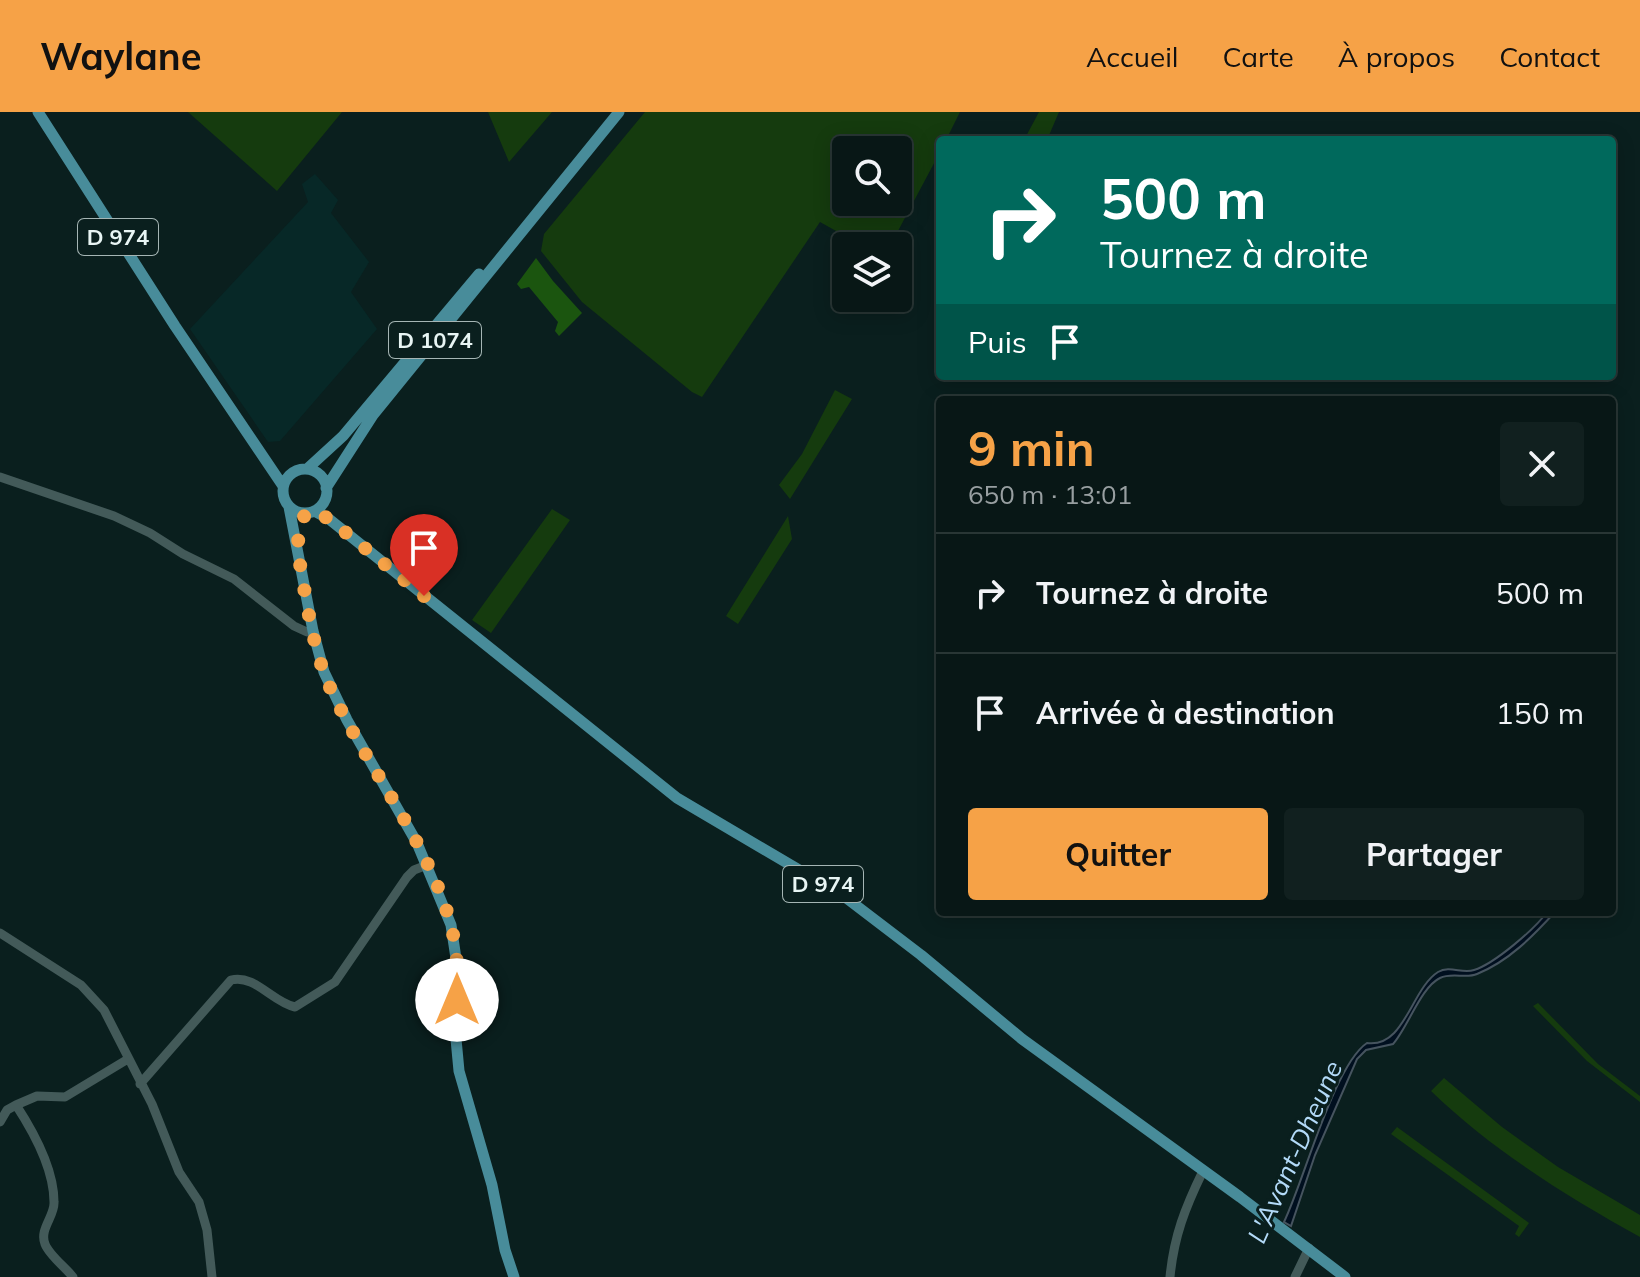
<!DOCTYPE html>
<html lang="fr">
<meta charset="utf-8">
<style>
:root{--surface:#081716;--page:#11201f;--text:#f1f3f6;--muted:#989fa1;--line:#293635;--accent:#f6a247}
body{margin:0;font-family:Mulish,sans-serif;background:var(--page);color:var(--text);height:100vh;display:flex;flex-direction:column;font-size:30px;white-space:nowrap}
*{box-sizing:border-box;margin:0}
p{font-size:26px;color:var(--muted)}
.icon{flex:none;width:44px;height:44px;fill:none;stroke:currentColor;stroke-width:2;stroke-linecap:round;stroke-linejoin:round}
.map{position:relative;flex:1;overflow:hidden}
.panel{position:absolute;left:936px;top:284px;width:680px;height:520px;display:flex;flex-direction:column;background:var(--surface);border-radius:8px;box-shadow:0 4px 20px #0003,0 0 0 2px var(--line)}
.panel>*{flex:none}
.top-card{position:absolute;left:936px;top:24px;width:680px;height:244px;border-radius:8px;box-shadow:0 4px 20px #0003,0 0 0 2px var(--line);background:#00695c;color:#fff;overflow:hidden}
.tools{position:absolute;left:832px;top:24px;display:grid;gap:16px}
.tools a{display:grid;place-items:center;width:80px;height:80px;border-radius:8px;background:var(--surface);box-shadow:0 4px 20px #0003,0 0 0 2px var(--line);font-size:40px}
.pin{position:absolute;display:grid;place-items:center;width:68px;height:68px;color:#fff;margin:-82px -34px;border-radius:50% 50% 50% 0;rotate:-45deg;box-shadow:0 0 8px #0007}
.pin .icon{rotate:45deg}
.me{position:absolute;width:88px;margin:-44px;rotate:0deg;stroke-linejoin:round;filter:drop-shadow(0 0 6px #0008)}
.turn{display:flex;align-items:center;gap:28px;height:168px;padding:0 32px;font-size:36px}
.turn .icon{width:104px;height:104px;stroke-width:2.5}
.turn b{display:block;font-size:56px;line-height:68px}
.then{display:flex;align-items:center;height:76px;padding:0 32px;background:#0003;gap:16px;font-size:30px}
.round{display:grid;place-items:center;flex:none;width:84px;height:84px;border-radius:8px;background:var(--page)}
.overview{display:flex;align-items:center;justify-content:space-between;height:136px;padding:0 32px}
h1{font-size:48px;font-weight:700;line-height:60px;color:var(--accent)}
.button{display:flex;gap:16px;margin-top:auto;padding:16px 32px}
.button a{flex:1;height:92px;border-radius:8px;background:var(--accent);color:#111;font-size:32px;font-weight:700;line-height:92px;text-align:center}
.button a+a{background:var(--page);color:var(--text)}
ul{padding:0;list-style:none}
li{display:flex;align-items:center;gap:24px;height:120px;padding:0 32px;border-top:2px solid var(--line)}
li div{flex:1}
li b{display:block;font-size:30px}
li em{font-style:normal}
header{display:flex;align-items:center;gap:48px;box-sizing:border-box;height:112px;padding:0 40px;background:var(--accent);color:#111}
header strong{font-size:38px}
nav{display:flex;gap:44px;margin-inline-start:auto;font-size:28px}
.map>svg:first-child{display:block}
.built{fill:#072827}
.green{fill:#153b0e;fill-rule:evenodd}
.forest{fill:#1b550f}
.water{fill:#000f1f;stroke:#46545f;stroke-width:2}
.lines{fill:none;stroke-linecap:round;stroke-linejoin:round}
.minor{stroke:#435a59;stroke-width:9}
.major{stroke:#488c9a;stroke-width:11}
.route{stroke:#f6a247;stroke-width:14;stroke-dasharray:0 25.2}
.labels{text-anchor:middle;stroke-width:6;stroke-linejoin:round;paint-order:stroke}
.shield{fill:#0a1f1e;stroke:#a5b5b4;stroke-width:2}
.shield-label{font-size:22px;font-weight:bold;fill:#e8f5f4}
.water-label{font-size:26px;font-style:italic;fill:#b3daf8;stroke:#0a1f1e}
</style>
<header>
<strong>Waylane</strong>
<nav><a>Accueil</a><a>Carte</a><a>À propos</a><a>Contact</a></nav>
</header>
<div class="map">
<svg width="1640" height="1165" viewBox="0 0 1640 1165">
<rect width="100%" height="100%" fill="#0a1f1e"/>
<path class="built" d="M315,62L338,88L331,101L369,150L351,180L377,217L280,329L268,330L190,217L308,90L302,72Z"/>
<path class="green" d="M188,0H342L277,79Z
M488,0H552L509,50Z
M645,0H960L946,28H940V40L890,134H863L820,110L702,285L692,280L582,190L541,139L544,122ZM846,38H898V90H846Z
M1039,0H1059L1047,28H1024Z
M835,278L852,287L790,387L779,373L802,342Z
M552,397L570,408L491,521L472,508Z
M788,404L792,427L738,512L726,504Z
M1538,891L1598,952L1640,984V990L1587,949L1533,894Z
M1444,966L1502,1015L1558,1055L1640,1103V1125C1566,1084 1492,1038 1431,979Z
M1397,1015L1529,1111L1519,1125L1515,1122L1519,1114L1391,1022Z"/>
<path class="forest" d="M536,146L553,169L582,201L559,224L555,219L558,210L529,175L521,177L517,172Z"/>
<path class="water" d="M1547,800H1555C1533,824 1509,849 1477,862C1466,867 1452,860 1440,866C1421,875 1408,915 1393,932L1366,938L1357,947L1315,1043L1291,1114L1284,1110C1304,1069 1334,953 1367,931C1405,936 1411,877 1438,860C1450,853 1462,862 1474,858C1494,852 1535,817 1547,800Z"/>
<g class="lines">
<path class="minor" d="M0,365L114,404L150,421L183,442L234,467L294,514L307,520L313,519
M0,821L81,873L104,898L152,992L179,1060L199,1090L207,1118L212,1165
M140,972L231,868C255,862 272,890 295,895L335,870L407,765L414,758L427,753
M16,993C33,1019 54,1057 54,1090C55,1104 39,1117 45,1132C49,1143 65,1155 73,1165
M0,1010L7,998L16,993L37,984L65,985L128,947
M1170,1165C1174,1124 1185,1096 1203,1059
M1295,1165L1309,1136"/>
<path class="major" d="M38,0L175,214L283,374
M283 379a22 22 0 1 1 44 0a22 22 0 1 1-44 0Z
M307,357L343,324L479,162
M326,376L373,303L619,0
M289,395L313,519L324,560L347,608L417,731L451,813L457,853L456,927L459,959L492,1073L505,1138L514,1165
M314,399L329,407L677,686L845,785L921,843L1022,927L1240,1085L1345,1165"/>
</g>
<g class="lines">
<path class="route" d="M424,484L329,407L314,399L306,401C298,414 298,426 298,441C306,484 311,530 328,571C365,655 436,737 454,827C458,847 457,868 457,888"/>
</g>
<g class="labels">
<g class="shield">
<rect x="78" y="107" width="80" height="36" rx="6"/>
<rect x="389" y="210" width="92" height="36" rx="6"/>
<rect x="783" y="754" width="80" height="36" rx="6"/>
</g>
<g class="shield-label">
<text x="118" y="133">D 974</text>
<text x="435" y="236">D 1074</text>
<text x="823" y="780">D 974</text>
</g>
<g class="water-label">
<text transform="translate(1295 1040) rotate(-66)" y="9">L'Avant-Dheune</text>
</g>
</g>
</svg>
<div class="tools">
<a><svg class="icon" aria-label="search" viewBox="0 0 24 24"><circle cx="10" cy="10" r="6"/><path d="M15 15l6 6"/></svg></a>
<a><svg class="icon" aria-label="layers" viewBox="0 0 24 24"><path d="M12 4l9 5-9 5-9-5zM3 14l9 5 9-5"/></svg></a>
</div>
<div class="pin" style="left:424px;top:484px;background:#d93025"><svg class="icon" aria-label="arrive" viewBox="0 0 24 24"><path d="M6 21V4h12l-3 4 3 4H6"/></svg></div>
<svg class="me" style="left:457px;top:888px" viewBox="-20 -20 40 40"><circle r="19" fill="#fff"/><path d="M0-13L10 11 0 6-10 11z" fill="#f6a247"/></svg>
<div class="top-card">
<div class="turn"><svg class="icon" aria-label="right" viewBox="0 0 24 24"><path d="M7 20v-9h11M14 6l5 5-5 5"/></svg><div><b>500 m</b>Tournez à droite</div></div>
<div class="then">Puis<svg class="icon" aria-label="arrive" viewBox="0 0 24 24"><path d="M6 21V4h12l-3 4 3 4H6"/></svg></div>
</div>
<section class="panel">
<div class="overview"><div><h1>9 min</h1><p>650 m · 13:01</p></div><a class="round"><svg class="icon" aria-label="close" viewBox="0 0 24 24"><path d="M6 6l12 12M18 6L6 18"/></svg></a></div>
<ul>
<li><svg class="icon" aria-label="right" viewBox="0 0 24 24"><path d="M7 20v-9h11M14 6l5 5-5 5"/></svg><div><b>Tournez à droite</b></div><em>500 m</em></li>
<li><svg class="icon" aria-label="arrive" viewBox="0 0 24 24"><path d="M6 21V4h12l-3 4 3 4H6"/></svg><div><b>Arrivée à destination</b></div><em>150 m</em></li>
</ul>
<div class="button"><a>Quitter</a><a>Partager</a></div>
</section>
</div>
